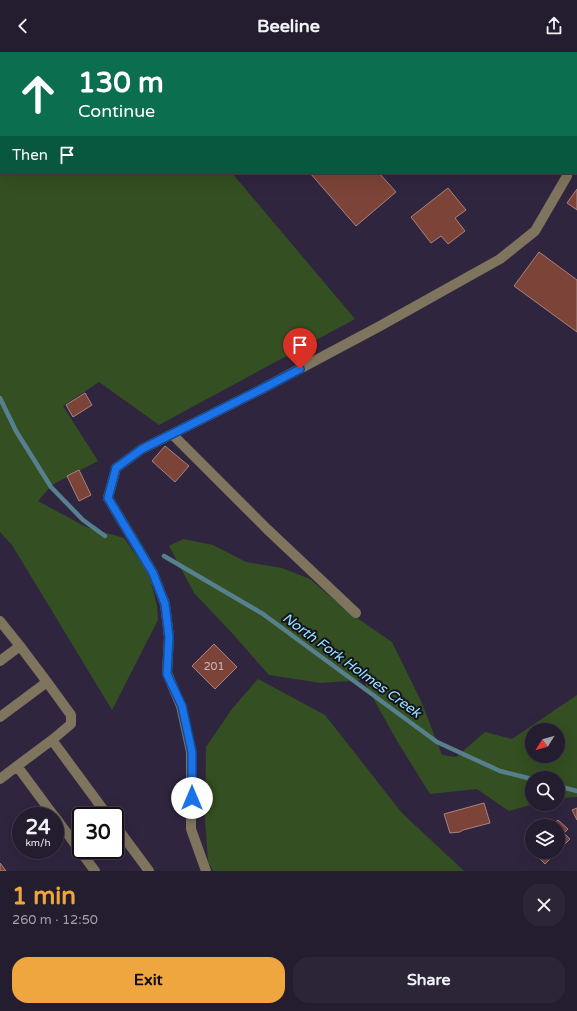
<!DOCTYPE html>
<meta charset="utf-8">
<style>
:root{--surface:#241c2f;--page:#2c2537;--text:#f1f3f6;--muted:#a3a1aa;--line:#413a4b;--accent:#f0a63f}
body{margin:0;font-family:"Varela Round",sans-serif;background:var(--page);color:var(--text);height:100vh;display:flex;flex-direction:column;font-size:15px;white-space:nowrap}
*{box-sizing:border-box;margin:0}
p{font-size:13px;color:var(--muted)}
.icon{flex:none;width:22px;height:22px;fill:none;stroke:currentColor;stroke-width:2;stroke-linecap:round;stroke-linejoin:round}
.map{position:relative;height:819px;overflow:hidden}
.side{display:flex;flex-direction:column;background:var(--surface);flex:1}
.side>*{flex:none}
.banner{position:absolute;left:0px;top:0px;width:577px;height:122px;box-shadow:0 4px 16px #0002,0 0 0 1px var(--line);background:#0b6e4f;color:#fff;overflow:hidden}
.needle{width:26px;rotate:233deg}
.tools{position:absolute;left:525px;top:671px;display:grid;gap:8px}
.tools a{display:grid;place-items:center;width:40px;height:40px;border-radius:50%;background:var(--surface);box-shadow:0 4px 16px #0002,0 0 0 1px var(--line);font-size:20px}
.speed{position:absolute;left:12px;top:755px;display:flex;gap:8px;font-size:20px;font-weight:700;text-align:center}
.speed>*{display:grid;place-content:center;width:52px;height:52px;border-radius:50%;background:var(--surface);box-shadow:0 4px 16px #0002,0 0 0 1px var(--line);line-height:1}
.speed small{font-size:10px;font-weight:400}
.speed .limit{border:2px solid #111;border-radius:6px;background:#fff;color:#111}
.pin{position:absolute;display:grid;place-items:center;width:34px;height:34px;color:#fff;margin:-41px -17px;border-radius:50% 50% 50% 0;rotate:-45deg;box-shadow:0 0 4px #0007}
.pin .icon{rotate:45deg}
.me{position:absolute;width:44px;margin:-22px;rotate:0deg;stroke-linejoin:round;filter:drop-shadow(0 0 3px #0008)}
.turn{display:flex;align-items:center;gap:14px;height:84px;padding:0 12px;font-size:18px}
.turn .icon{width:52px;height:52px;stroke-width:2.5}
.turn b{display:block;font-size:28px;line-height:34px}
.then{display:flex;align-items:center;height:38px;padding:0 12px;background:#0003;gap:8px;font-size:15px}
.round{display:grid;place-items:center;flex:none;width:42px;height:42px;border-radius:16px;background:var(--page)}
.headline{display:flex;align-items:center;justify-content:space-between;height:68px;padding:0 12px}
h1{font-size:24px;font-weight:800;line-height:30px;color:var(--accent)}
.cta{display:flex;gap:8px;margin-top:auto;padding:8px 12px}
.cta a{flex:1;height:46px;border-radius:16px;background:var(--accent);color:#111;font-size:16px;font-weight:800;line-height:46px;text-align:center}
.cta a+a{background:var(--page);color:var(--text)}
header{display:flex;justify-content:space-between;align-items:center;height:52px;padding:0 12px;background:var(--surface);font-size:18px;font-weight:800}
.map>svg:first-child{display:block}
.green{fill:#344f21;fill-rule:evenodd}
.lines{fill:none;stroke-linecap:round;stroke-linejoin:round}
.stream{stroke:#57808e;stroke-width:4.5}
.building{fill:#7c4338;stroke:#a9847d}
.minor{stroke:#7f745d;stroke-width:10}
.route-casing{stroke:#114b97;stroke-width:10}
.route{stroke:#1a73e8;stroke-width:7}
.labels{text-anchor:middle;stroke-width:4;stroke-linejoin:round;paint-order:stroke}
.number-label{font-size:11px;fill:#c8b6c0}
.water-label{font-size:14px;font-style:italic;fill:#92e8ff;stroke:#16111d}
</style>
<header><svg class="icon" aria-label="back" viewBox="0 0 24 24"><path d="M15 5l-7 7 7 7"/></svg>Beeline<svg class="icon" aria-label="share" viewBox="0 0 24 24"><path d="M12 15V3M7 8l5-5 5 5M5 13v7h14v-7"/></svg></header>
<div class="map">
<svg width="577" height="819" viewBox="0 0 577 819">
<rect width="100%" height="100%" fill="#30253f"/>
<path class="green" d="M0,0L131,1H1V121H232L355,267L159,373L99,330L63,354L98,409L52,433L38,449L86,475L124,486L149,522L157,554L158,568L112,658L12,493L0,480Z
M183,487L213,493L246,510L282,516L310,527L347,559L392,590L421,649L442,703L456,705L485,680L512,687L577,643V745L558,746V726H532V752H534L509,759L477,737L430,742L397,689L363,628L321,631L269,623L232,581L194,541L169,494ZM532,678H558V704H532Z
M258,627L325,663L402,761L464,819H213L208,809L205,767L206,695L232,657Z"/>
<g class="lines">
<path class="stream" d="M0,346L16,379L51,435L83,468L105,484
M164,504L263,562L437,690L500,719L532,727
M558,734L577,739"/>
</g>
<path class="building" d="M310,121H379L396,140L356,174Z
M448,136L466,158L455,166L465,179L448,192L441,184L431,191L411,165Z
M577,137V158L567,151Z
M539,200L577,228V280L514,234Z
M85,341L92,353L73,365L66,353Z
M165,394L189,414L175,430L152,409Z
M79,418L91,443L79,449L67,424Z
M214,592L237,615L215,637L192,614Z
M484,751L490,771L463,778L460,780L450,781L444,762Z
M577,756V768L572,758Z
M558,768L568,777L564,781L570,787L558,799V774H552Z
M538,800H557L545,812L538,805L541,803Z
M0,811L6,819H0Z"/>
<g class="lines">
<path class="minor" d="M172,382L267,477L356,561
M0,569L20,594L0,609
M20,594L47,630
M0,665L47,630L71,663V672L52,688
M17,714L52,688L108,764
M0,727L17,714L54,764
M55,765L95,819
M115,773L149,819
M206,819L191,777V700L181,654L167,621L169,585L165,552L153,521L108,446L116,416L142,397L260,338L380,274L500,207L535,179L567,124"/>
</g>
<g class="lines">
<g class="route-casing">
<path id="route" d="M192,746V700L182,654L167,622L169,585L165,552L153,521L108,446L116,416L142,397L260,338L300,317"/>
</g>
<use href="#route" class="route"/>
</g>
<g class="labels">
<g class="number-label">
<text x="214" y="618">201</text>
</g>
<g class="water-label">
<text transform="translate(352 613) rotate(36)" y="5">North Fork Holmes Creek</text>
</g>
</g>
</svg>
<div class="tools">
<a><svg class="needle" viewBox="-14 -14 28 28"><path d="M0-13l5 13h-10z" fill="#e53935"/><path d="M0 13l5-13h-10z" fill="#a3a1aa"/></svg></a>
<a><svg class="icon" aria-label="search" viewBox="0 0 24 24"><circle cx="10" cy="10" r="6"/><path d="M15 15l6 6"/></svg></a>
<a><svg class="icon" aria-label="layers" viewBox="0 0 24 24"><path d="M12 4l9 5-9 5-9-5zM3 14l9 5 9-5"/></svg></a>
</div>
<div class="speed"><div>24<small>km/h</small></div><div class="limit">30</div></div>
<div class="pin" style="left:300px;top:317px;background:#d93025"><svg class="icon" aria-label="arrive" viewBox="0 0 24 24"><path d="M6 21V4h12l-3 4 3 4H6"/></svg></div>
<svg class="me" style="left:192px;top:746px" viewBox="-20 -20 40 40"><circle r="19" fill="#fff"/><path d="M0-13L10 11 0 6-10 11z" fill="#1a73e8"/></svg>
<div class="banner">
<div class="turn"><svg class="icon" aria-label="ahead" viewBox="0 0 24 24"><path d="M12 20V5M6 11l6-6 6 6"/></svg><div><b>130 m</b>Continue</div></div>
<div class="then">Then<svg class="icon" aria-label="arrive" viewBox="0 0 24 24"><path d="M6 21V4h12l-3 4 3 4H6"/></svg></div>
</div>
</div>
<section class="side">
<div class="headline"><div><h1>1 min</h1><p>260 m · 12:50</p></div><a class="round"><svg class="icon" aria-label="close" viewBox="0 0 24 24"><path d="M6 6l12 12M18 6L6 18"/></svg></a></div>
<div class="cta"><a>Exit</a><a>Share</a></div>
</section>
